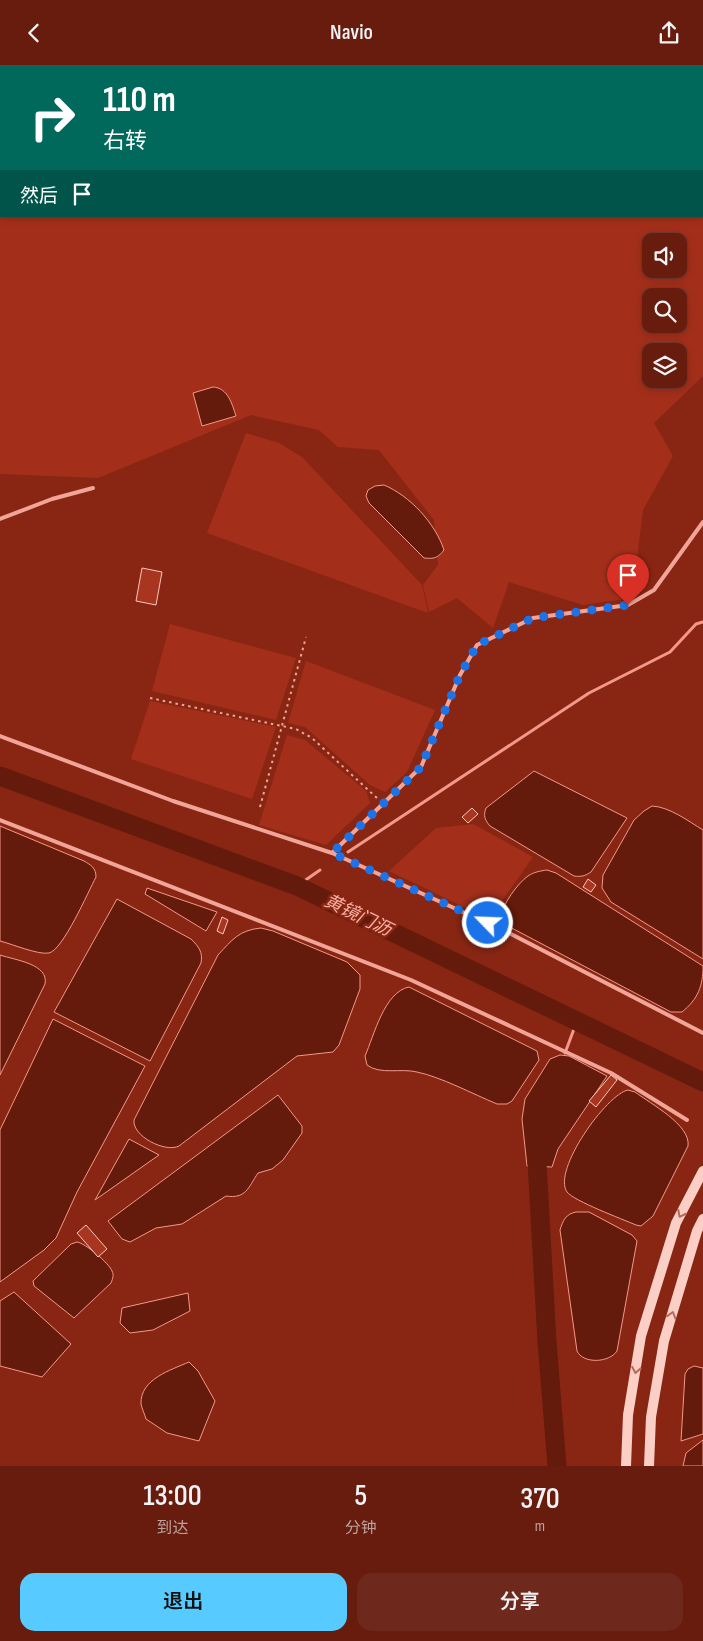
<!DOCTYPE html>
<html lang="zh">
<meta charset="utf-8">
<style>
:root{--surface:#671c0e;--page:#6f291c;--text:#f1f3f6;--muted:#bda19e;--line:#7a3a2e;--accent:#57caff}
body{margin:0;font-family:"Sofia Sans Condensed","Noto Sans SC",sans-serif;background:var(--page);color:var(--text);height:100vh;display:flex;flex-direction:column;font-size:19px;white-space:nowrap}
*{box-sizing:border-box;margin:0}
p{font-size:16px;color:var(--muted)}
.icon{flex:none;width:28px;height:28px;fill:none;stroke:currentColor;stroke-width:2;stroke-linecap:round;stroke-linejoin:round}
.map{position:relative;height:1401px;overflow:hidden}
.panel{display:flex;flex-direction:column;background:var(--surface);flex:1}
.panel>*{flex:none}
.guide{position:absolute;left:0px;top:0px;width:704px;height:152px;box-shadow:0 2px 8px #0003,0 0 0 1px var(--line);background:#00695c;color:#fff;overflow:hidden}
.buttons{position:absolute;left:642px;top:168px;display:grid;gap:10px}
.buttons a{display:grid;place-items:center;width:45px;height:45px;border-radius:10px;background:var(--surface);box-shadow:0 2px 8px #0003,0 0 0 1px var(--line);font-size:25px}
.pin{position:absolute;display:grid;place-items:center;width:42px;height:42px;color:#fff;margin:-51px -21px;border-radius:50% 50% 50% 0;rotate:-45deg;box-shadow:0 0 5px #0007}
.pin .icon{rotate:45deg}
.me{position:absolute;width:55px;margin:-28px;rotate:294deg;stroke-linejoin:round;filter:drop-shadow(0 0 4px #0008)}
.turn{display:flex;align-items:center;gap:18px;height:105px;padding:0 20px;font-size:22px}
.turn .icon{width:65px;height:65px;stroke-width:2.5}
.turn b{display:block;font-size:35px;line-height:42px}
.then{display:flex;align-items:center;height:48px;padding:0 20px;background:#0003;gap:10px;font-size:19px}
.eta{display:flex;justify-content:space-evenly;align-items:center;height:85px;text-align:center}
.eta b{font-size:30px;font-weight:600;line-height:35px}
.button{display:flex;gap:10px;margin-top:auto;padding:10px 20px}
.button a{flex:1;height:58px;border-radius:15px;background:var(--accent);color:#111;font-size:20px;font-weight:600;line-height:58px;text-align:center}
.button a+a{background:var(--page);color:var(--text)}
header{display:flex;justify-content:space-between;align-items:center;height:65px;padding:0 20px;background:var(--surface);font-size:22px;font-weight:600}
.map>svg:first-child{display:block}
.green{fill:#a32f1a;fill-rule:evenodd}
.water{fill:#651b0b;stroke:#f3988a}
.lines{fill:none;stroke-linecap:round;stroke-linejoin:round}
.stream{stroke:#f3988a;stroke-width:3}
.river{stroke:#651b0b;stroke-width:19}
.building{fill:#a83520;stroke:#fcc7be}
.path{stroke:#f0a598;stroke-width:2;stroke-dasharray:2.5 4;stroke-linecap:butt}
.service{stroke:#f0a598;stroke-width:4}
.secondary{stroke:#fbcfc6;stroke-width:10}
.oneway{stroke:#b76a5b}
.route{stroke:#1a73e8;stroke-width:9;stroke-dasharray:0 16.2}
.labels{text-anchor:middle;stroke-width:5;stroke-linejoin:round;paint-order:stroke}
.water-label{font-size:18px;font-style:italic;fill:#f8b0a4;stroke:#892613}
</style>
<header><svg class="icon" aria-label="back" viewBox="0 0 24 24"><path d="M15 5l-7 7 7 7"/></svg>Navio<svg class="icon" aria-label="share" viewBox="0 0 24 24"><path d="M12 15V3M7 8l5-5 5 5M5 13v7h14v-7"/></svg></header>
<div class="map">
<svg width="703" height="1401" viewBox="0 0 703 1401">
<rect width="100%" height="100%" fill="#892613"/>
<path class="green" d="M0,0H703V311L654,358L673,391L643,445L632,533L583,540L509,517L493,563L457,533L429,547L423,520L438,500L434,455L379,385L338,382L319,365L251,350L98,413L0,409ZM1,1H702V151H1ZM651,176H679V204H651ZM651,231H679V259H651ZM651,286H679V314H651Z
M246,368L279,378L302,392L422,520L428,548L207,468Z
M170,559L296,593L276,655L152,626Z
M306,596L435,645L407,707L385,727L370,720L305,662L288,658Z
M150,636L276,662L252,734L131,694Z
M287,670L305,675L366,726L370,738L326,780L259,760Z
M473,759L533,792L489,854L389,806L436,763Z"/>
<path class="water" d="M213,322C228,323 232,339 236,351L202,361L193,328Z
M384,420C410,431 435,458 444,485C438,493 434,494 424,493L369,438L366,431L368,425L375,421Z
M534,706L627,753L591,807C585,811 581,812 574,811L490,761C485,755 483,751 486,743Z
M652,741C670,742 688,756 703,765V894L611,837L602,823L603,810L634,755L644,746Z
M0,761L84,796C91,800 96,803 96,812C88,827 63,885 49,888C38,890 12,879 0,876Z
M547,805L556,808L703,901C703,921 698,934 682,947H671L506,860L501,851C503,839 517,819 528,811C534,807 540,806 547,805Z
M147,823L217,847L206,866L145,829Z
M117,834L191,874C199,882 203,887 201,898L150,996L54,947Z
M261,863L273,866L347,897L360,910V924L339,980L333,987L297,991L179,1081C165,1088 132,1071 134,1055L218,890C232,875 239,865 261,863Z
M0,890C15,895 49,899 45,919L0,1010Z
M409,922L537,986L539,995L512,1036L507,1039H497C473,1029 441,1012 417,1007C401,1003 380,1010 367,1000L365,991C374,971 384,927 409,922Z
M53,954L145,1001L77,1127L56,1173L44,1185L0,1217V1065Z
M560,990L569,991L607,1011L558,1084L552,1102L527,1101L522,1054L525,1034L550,994Z
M628,1025L635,1027C651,1039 691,1060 688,1081L653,1151L641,1161L636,1160C622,1154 574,1136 567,1127C552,1105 607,1029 628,1025Z
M278,1030L302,1061V1068L283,1095L272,1104L258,1108C248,1123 246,1134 226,1131L182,1159L156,1163L130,1177L122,1174L108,1156Z
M129,1074L159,1090L95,1135Z
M576,1147H589L632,1170L637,1176L617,1286C609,1298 583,1299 577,1286L560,1165C563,1155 566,1149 576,1147Z
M77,1177C85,1178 109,1198 112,1206C114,1210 113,1213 111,1218L74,1253L34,1221L33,1216L71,1179Z
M14,1227L71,1279L42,1312L0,1301V1236Z
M188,1228L190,1246L153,1265L130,1268L120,1258L122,1243Z
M189,1297L198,1306L215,1336L199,1376L167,1368L146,1354C145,1350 142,1344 141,1339C140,1314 171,1305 189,1297Z
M694,1301L703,1303V1369L681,1376L685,1309L688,1304Z
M703,1375V1401H683L686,1388Z"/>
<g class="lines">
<path class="stream" d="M348,787L589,628L670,587L696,559L703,557
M297,821L320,805
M565,988L577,956"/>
<path class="river" d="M0,711L297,821L703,1017
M537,1097L547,1277L557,1401"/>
</g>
<path class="building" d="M142,503L162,507L156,540L136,536Z
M472,743L478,749L468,758L462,752Z
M588,814L596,820L591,827L583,822Z
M222,852L228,855L223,869L217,866Z
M611,1010L617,1015L596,1042L589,1036Z
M86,1160L107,1184L98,1192L77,1168Z"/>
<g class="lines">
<path class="path" d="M150,633L296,664L312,673L378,734
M260,742L306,572"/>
<path class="service" d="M0,454L52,434L93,423
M0,671L173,736L332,788L505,866L703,968
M0,755L411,915L611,1008L687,1055
M332,788L421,702L460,610L477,580L533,553L628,540L654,525L703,457"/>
<path class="secondary" d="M626,1401L628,1350L641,1271L676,1158L703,1106
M649,1401L651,1352L664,1276L697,1166L703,1154"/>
</g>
<defs><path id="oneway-chevron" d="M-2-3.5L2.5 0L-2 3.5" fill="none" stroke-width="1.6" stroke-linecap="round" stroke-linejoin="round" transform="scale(1.25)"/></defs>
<g class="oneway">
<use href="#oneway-chevron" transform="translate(681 1149) rotate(117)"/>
<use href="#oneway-chevron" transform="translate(672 1250) rotate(-73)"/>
<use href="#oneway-chevron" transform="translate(636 1305) rotate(100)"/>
</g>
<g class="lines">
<path class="route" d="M488,858L332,788L421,702L460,610L477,580L533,553L628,540"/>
</g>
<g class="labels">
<g class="water-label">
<text transform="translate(358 850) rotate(26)" y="6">黄镜门沥</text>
</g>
</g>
</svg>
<div class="buttons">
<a><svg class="icon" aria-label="sound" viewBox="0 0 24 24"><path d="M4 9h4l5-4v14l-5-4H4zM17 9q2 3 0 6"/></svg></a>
<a><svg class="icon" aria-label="search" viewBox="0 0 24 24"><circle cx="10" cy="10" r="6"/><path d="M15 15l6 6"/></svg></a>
<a><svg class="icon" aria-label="layers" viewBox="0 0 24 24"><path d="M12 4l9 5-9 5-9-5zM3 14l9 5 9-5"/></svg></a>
</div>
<div class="pin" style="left:628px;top:540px;background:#d93025"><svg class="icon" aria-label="arrive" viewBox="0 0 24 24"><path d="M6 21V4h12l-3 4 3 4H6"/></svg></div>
<svg class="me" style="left:488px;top:858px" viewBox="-20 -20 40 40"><circle r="17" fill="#1a73e8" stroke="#fff" stroke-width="3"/><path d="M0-11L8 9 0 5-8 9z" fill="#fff"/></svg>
<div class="guide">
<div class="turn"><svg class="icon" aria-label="right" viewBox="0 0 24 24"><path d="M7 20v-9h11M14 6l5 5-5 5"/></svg><div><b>110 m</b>右转</div></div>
<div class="then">然后<svg class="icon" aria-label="arrive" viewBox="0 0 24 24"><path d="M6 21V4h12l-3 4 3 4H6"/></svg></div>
</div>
</div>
<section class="panel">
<div class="eta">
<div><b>13:00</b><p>到达</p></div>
<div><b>5</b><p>分钟</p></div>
<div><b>370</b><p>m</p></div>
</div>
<div class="button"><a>退出</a><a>分享</a></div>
</section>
